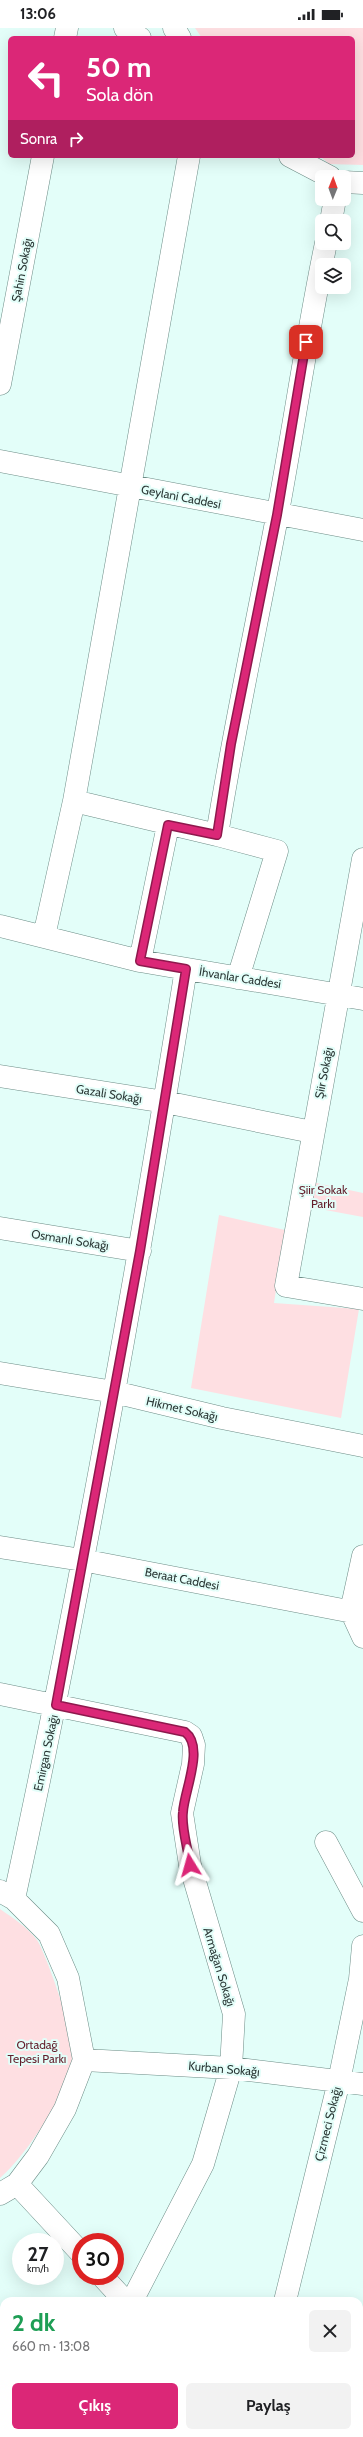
<!DOCTYPE html>
<html lang="tr">
<meta charset="utf-8">
<style>
:root{--surface:#fff;--page:#f2f2f2;--text:#202124;--muted:#757577;--accent:#db2777}
body{margin:0;font-family:Cabin,sans-serif;background:var(--page);color:var(--text);height:100vh;display:flex;flex-direction:column;font-size:15px;white-space:nowrap}
*{box-sizing:border-box;margin:0}
p{font-size:13px;color:var(--muted)}
.icon{flex:none;width:22px;height:22px;fill:none;stroke:currentColor;stroke-width:2;stroke-linecap:round;stroke-linejoin:round}
.map{position:relative;flex:1;overflow:hidden}
.drawer{position:absolute;left:0px;top:2269px;width:363px;height:140px;display:flex;flex-direction:column;background:var(--surface);border-radius:12px 12px 0 0;box-shadow:0 4px 16px #0002}
.drawer>*{flex:none}
.banner{position:absolute;left:8px;top:8px;width:347px;height:122px;border-radius:6px;box-shadow:0 4px 16px #0002;background:#db2777;color:#fff;overflow:hidden}
.needle{width:26px;rotate:1deg}
.buttons{position:absolute;left:315px;top:142px;display:grid;gap:8px}
.buttons a{display:grid;place-items:center;width:36px;height:36px;border-radius:6px;background:var(--surface);box-shadow:0 4px 16px #0002;font-size:20px}
.speed{position:absolute;left:12px;top:2205px;display:flex;gap:8px;font-size:20px;font-weight:700;text-align:center}
.speed>*{display:grid;place-content:center;width:52px;height:52px;border-radius:50%;background:var(--surface);box-shadow:0 4px 16px #0002;line-height:1}
.speed small{font-size:10px;font-weight:400}
.speed .limit{border:6px solid #d22;background:#fff;color:#111}
.pin{position:absolute;display:grid;place-items:center;width:34px;height:34px;color:#fff;margin:-17px;border-radius:8px;box-shadow:0 2px 6px #0006}
.me{position:absolute;width:44px;margin:-22px;rotate:352deg;stroke-linejoin:round;filter:drop-shadow(0 0 3px #0008)}
.turn{display:flex;align-items:center;gap:14px;height:84px;padding:0 12px;font-size:18px}
.turn .icon{width:52px;height:52px;stroke-width:2.5}
.turn b{display:block;font-size:28px;line-height:34px}
.then{display:flex;align-items:center;height:38px;padding:0 12px;background:#0003;gap:8px;font-size:15px}
.round{display:grid;place-items:center;flex:none;width:42px;height:42px;border-radius:6px;background:var(--page)}
.head{display:flex;align-items:center;justify-content:space-between;height:68px;padding:0 12px}
h1{font-size:24px;font-weight:700;line-height:30px;color:#1e9e55}
.button{display:flex;gap:8px;margin-top:auto;padding:8px 12px}
.button a{flex:1;height:46px;border-radius:6px;background:var(--accent);color:#fff;font-size:16px;font-weight:700;line-height:46px;text-align:center}
.button a+a{background:var(--page);color:var(--text)}
.status{display:flex;justify-content:space-between;align-items:center;height:28px;padding:0 20px;background:var(--surface);direction:ltr}
.status svg{height:11px;fill:currentColor}
.map>svg:first-child{display:block}
.green{fill:#fedfe2}
.lines{fill:none;stroke-linecap:round;stroke-linejoin:round}
.minor-casing{stroke:#6d8d87;stroke-width:23}
.minor{stroke:#fff;stroke-width:22}
.route-casing{stroke:#8e194d;stroke-width:10}
.route{stroke:#db2777;stroke-width:7}
.labels{text-anchor:middle;stroke-width:4;stroke-linejoin:round;paint-order:stroke}
.street-label{font-size:12px;fill:#2b3836;stroke:#e3fef9}
.park-label{font-size:12px;fill:#631e2b;stroke:#e3fef9}
</style>
<div class="status"><b>13:06</b><svg viewBox="0 0 49 12"><path d="M0 12V9h3v3zM5 12V6h3v6zM10 12V3h3v9zM15 12V0h3v12zM26 1h20v11H26zM47 4h2v5h-2z"/></svg></div>
<div class="map">
<svg width="363" height="2409" viewBox="0 0 363 2409">
<rect width="100%" height="100%" fill="#e3fef9"/>
<path class="green" d="M195,0H363V137L329,136L320,128H353V10H202Z
M312,1154L363,1165V1189L309,1179Z
M219,1187L285,1202L274,1275L359,1281L341,1390L191,1360Z
M0,1881C13,1890 27,1899 37,1912C46,1925 79,2020 75,2033C65,2067 27,2127 0,2150Z"/>
<g class="lines">
<g class="minor-casing">
<path id="minor" d="M125,0L140,10
M174,0L180,10
M65,10L67,0
M290,128L330,149
M344,154L363,155
M331,193L335,171
M0,356L43,128
M0,433L363,502
M74,773L217,807L277,823L238,950
M217,807C234,700 257,595 277,489C294,398 307,306 326,215
M363,831L286,1258L363,1271
M0,898L140,933L363,971
M44,908L74,773L189,128
M140,933L168,797
M0,1048L165,1074L312,1104
M0,1200L140,1223
M0,1345L114,1364L222,1390L363,1418
M0,1519L82,1532L363,1586
M363,1528L351,1583L363,1609
M0,1666L185,1704L191,1708L194,1717L193,1736L182,1785L190,1837L234,1986L231,2040L203,2136L132,2273
M326,1814L363,1883
M0,1863L14,1871L49,1906L68,1950L84,2032L65,2081L38,2128L17,2156L0,2166
M14,1871C81,1563 136,1252 186,941
M84,2032L231,2040L363,2056
M17,2156L81,2225
M102,2248L125,2273
M285,2273L339,2053L360,1951L363,1918
M0,2323L4,2321
M359,2331H363
M117,2409L124,2405"/>
</g>
<use href="#minor" class="minor"/>
</g>
<g class="lines">
<g class="route-casing">
<path id="route" d="M190,1837C188,1820 181,1800 183,1784C184,1763 205,1719 185,1704L56,1677L140,1223L186,941L140,933L168,797L217,807L231,716L277,487L306,314"/>
</g>
<use href="#route" class="route"/>
</g>
<g class="labels">
<g class="street-label">
<text transform="translate(22 242) rotate(-79)" y="4">Şahin Sokağı</text>
<text transform="translate(181 469) rotate(11)" y="4">Geylani Caddesi</text>
<text transform="translate(240 950) rotate(9)" y="4">İhvanlar Caddesi</text>
<text transform="translate(324 1045) rotate(-79)" y="4">Şiir Sokağı</text>
<text transform="translate(109 1066) rotate(9)" y="4">Gazali Sokağı</text>
<text transform="translate(70 1212) rotate(9)" y="4">Osmanlı Sokağı</text>
<text transform="translate(182 1381) rotate(13)" y="4">Hikmet Sokağı</text>
<text transform="translate(182 1551) rotate(11)" y="4">Beraat Caddesi</text>
<text transform="translate(46 1725) rotate(-78)" y="4">Emirgan Sokağı</text>
<text transform="translate(219 1939) rotate(73)" y="4">Armağan Sokağı</text>
<text transform="translate(224 2041) rotate(5)" y="4">Kurban Sokağı</text>
<text transform="translate(328 2096) rotate(-76)" y="4">Çizmeci Sokağı</text>
</g>
<g class="park-label">
<text x="323" y="1166">Şiir Sokak<tspan x="323" dy="14">Parkı</tspan></text>
<text x="37" y="2021">Ortadağ<tspan x="37" dy="14">Tepesi Parkı</tspan></text>
</g>
</g>
</svg>
<div class="buttons">
<a><svg class="needle" viewBox="-14 -14 28 28"><path d="M0-13l5 13h-10z" fill="#e53935"/><path d="M0 13l5-13h-10z" fill="#757577"/></svg></a>
<a><svg class="icon" aria-label="search" viewBox="0 0 24 24"><circle cx="10" cy="10" r="6"/><path d="M15 15l6 6"/></svg></a>
<a><svg class="icon" aria-label="layers" viewBox="0 0 24 24"><path d="M12 4l9 5-9 5-9-5zM3 14l9 5 9-5"/></svg></a>
</div>
<div class="speed"><div>27<small>km/h</small></div><div class="limit">30</div></div>
<div class="pin" style="left:306px;top:314px;background:#d93025"><svg class="icon" aria-label="arrive" viewBox="0 0 24 24"><path d="M6 21V4h12l-3 4 3 4H6"/></svg></div>
<svg class="me" style="left:190px;top:1837px" viewBox="-20 -20 40 40"><path d="M0-17L14 15 0 8-14 15z" fill="#db2777" stroke="#fff" stroke-width="4"/></svg>
<div class="banner">
<div class="turn"><svg class="icon" aria-label="left" viewBox="0 0 24 24"><path d="M17 20v-9H6M10 6l-5 5 5 5"/></svg><div><b>50 m</b>Sola dön</div></div>
<div class="then">Sonra<svg class="icon" aria-label="right" viewBox="0 0 24 24"><path d="M7 20v-9h11M14 6l5 5-5 5"/></svg></div>
</div>
<section class="drawer">
<div class="head"><div><h1>2 dk</h1><p>660 m · 13:08</p></div><a class="round"><svg class="icon" aria-label="close" viewBox="0 0 24 24"><path d="M6 6l12 12M18 6L6 18"/></svg></a></div>
<div class="button"><a>Çıkış</a><a>Paylaş</a></div>
</section>
</div>
